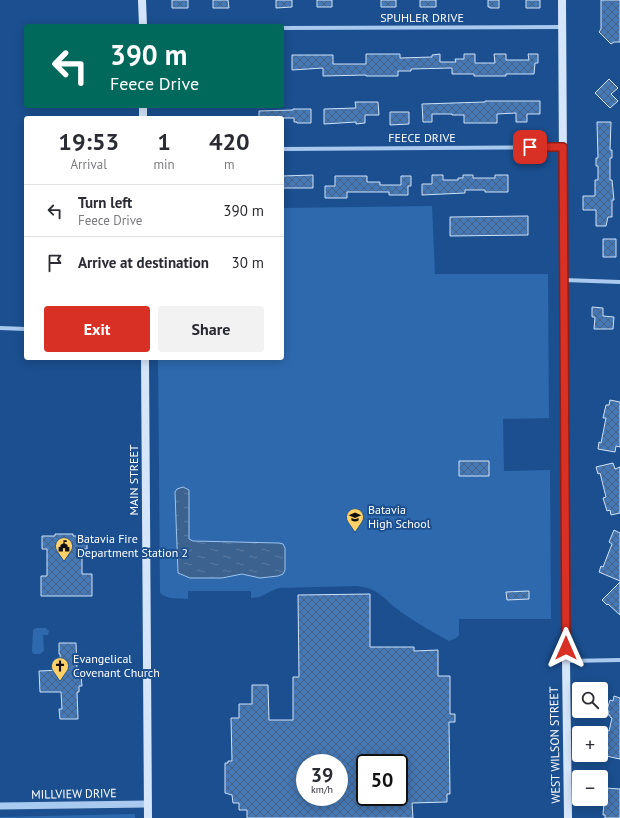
<!DOCTYPE html>
<meta charset="utf-8">
<style>
:root{--surface:#fff;--page:#f2f2f3;--text:#2b2b33;--muted:#7c7c81;--line:#e1e1e2;--accent:#d93025}
body{margin:0;font-family:"PT Sans",sans-serif;background:var(--page);color:var(--text);height:100vh;display:flex;flex-direction:column;font-size:15px;white-space:nowrap}
*{box-sizing:border-box;margin:0}
p{font-size:13px;color:var(--muted)}
.icon{flex:none;width:22px;height:22px;fill:none;stroke:currentColor;stroke-width:2;stroke-linecap:round;stroke-linejoin:round}
.map{position:relative;flex:1;overflow:hidden}
.drawer{position:absolute;left:24px;top:116px;width:260px;height:244px;display:flex;flex-direction:column;background:var(--surface);border-radius:4px;box-shadow:0 2px 10px #0003}
.drawer>*{flex:none}
.banner{position:absolute;left:24px;top:24px;width:260px;height:84px;border-radius:4px;box-shadow:0 2px 10px #0003;background:#00695c;color:#fff;overflow:hidden}
.fabs{position:absolute;left:572px;top:682px;display:grid;gap:8px}
.fabs a{display:grid;place-items:center;width:36px;height:36px;border-radius:4px;background:var(--surface);box-shadow:0 2px 10px #0003;font-size:20px}
.speed{position:absolute;left:296px;top:754px;display:flex;gap:8px;font-size:20px;font-weight:700;text-align:center}
.speed>*{display:grid;place-content:center;width:52px;height:52px;border-radius:50%;background:var(--surface);box-shadow:0 2px 10px #0003;line-height:1}
.speed small{font-size:10px;font-weight:400}
.speed .limit{border:2px solid #111;border-radius:6px;background:#fff;color:#111}
.pin{position:absolute;display:grid;place-items:center;width:34px;height:34px;color:#fff;margin:-17px;border-radius:8px;box-shadow:0 2px 6px #0006}
.me{position:absolute;width:44px;margin:-22px;rotate:0deg;stroke-linejoin:round;filter:drop-shadow(0 0 3px #0008)}
.turn{display:flex;align-items:center;gap:14px;height:84px;padding:0 20px;font-size:18px}
.turn .icon{width:52px;height:52px;stroke-width:2.5}
.turn b{display:block;font-size:28px;line-height:34px}
.eta{display:flex;justify-content:space-evenly;align-items:center;height:68px;text-align:center}
.eta b{font-size:24px;font-weight:600;line-height:28px}
.primary-button{display:flex;gap:8px;margin-top:auto;padding:8px 20px}
.primary-button a{flex:1;height:46px;border-radius:4px;background:var(--accent);color:#fff;font-size:16px;font-weight:600;line-height:46px;text-align:center}
.primary-button a+a{background:var(--page);color:var(--text)}
ul{padding:0;list-style:none}
li{display:flex;align-items:center;gap:12px;height:52px;padding:0 20px;border-top:1px solid var(--line)}
li div{flex:1}
li b{display:block;font-size:15px}
li em{font-style:normal}
.map>svg:first-child{display:block}
.green{fill:#2e69ad}
.water{fill:url(#water-ripples);stroke:#9cc4f0}
.building{fill:url(#building-cross-hatch);stroke:#cfe3fa;fill-rule:evenodd}
.lines{fill:none;stroke-linecap:round;stroke-linejoin:round}
.minor{stroke:#a9c9ee;stroke-width:4}
.tertiary{stroke:#a9c9ee;stroke-width:7}
.secondary{stroke:#d6e6fa;stroke-width:8}
.route-casing{stroke:#8d1f18;stroke-width:10}
.route{stroke:#d93025;stroke-width:7}
.labels{text-anchor:middle;stroke-width:4;stroke-linejoin:round;paint-order:stroke}
.street-label{font-size:12px;fill:#fff;stroke:#1b4f8f}
.poi-label{font-size:12px;fill:#fff;stroke:#1b4f8f;text-anchor:start}
</style>
<div class="map">
<svg width="620" height="818" viewBox="0 0 620 818">
<defs>
<pattern id="water-ripples" width="26" height="14" patternUnits="userSpaceOnUse"><rect width="26" height="14" fill="#3c6290"/><path d="M2 4q2-2 4 0t4 0M15 11q2-2 4 0t4 0" fill="none" stroke="#597aa1"/></pattern>
<pattern id="building-cross-hatch" width="8" height="8" patternUnits="userSpaceOnUse"><rect width="8" height="8" fill="#4478b7"/><path d="M0 0l8 8M0 8l8-8" fill="none" stroke="#486282"/></pattern>
</defs>
<rect width="100%" height="100%" fill="#1b4f8f"/>
<path class="green" d="M432,206L435,274H548L549,418L503,419L504,471L550,470L551,619H459V635L456,638L449,641C433,632 416,623 401,612C383,599 380,588 356,586L280,588C269,590 264,598 251,598V591H188V599C178,598 168,600 160,593L158,358H282V208Z
M36,628H46L49,631L48,635H43L44,651L40,654H34L32,652L33,630Z
M135,814V818H0V817Z"/>
<path class="water" d="M183,487L189,490V539L193,541L279,543L283,544L285,548V570L283,574L278,576L260,578L242,574L222,578H190L178,573L175,492L177,489Z"/>
<path class="building" d="M172,0H188V8H172Z
M213,0H228L229,8H213Z
M276,0H292V7L276,8Z
M317,0H332V7H317Z
M381,0H396V7H381Z
M420,0H436V7H420Z
M488,0H499V8H490V7H488Z
M526,0H540V8H526Z
M601,0H620V42H614L611,44L599,32L601,29Z
M366,54H400V58L432,57V55L440,54V62H456L455,59H464V54H475V63H495L494,54H506V60H529L528,54H538V63H535L534,74H506V76H474V74H452V68L411,69V71H398V76H366V75L323,76V68L292,70V55H333V64H366Z
M609,79L618,88L611,94L618,101L610,108L595,93Z
M485,101H540V114H527V122H516V113L497,114V123H464V115H452V114H432V122H423L422,104L485,102Z
M355,102H378L379,115H365V123L356,124V122L324,124V109L356,108Z
M293,109H311V123H297V122H294V118H259V111L293,110Z
M390,112H409V124L390,125Z
M597,122H611L610,150H612V158H610V180H612L614,200H612V217H608L606,226H596V210H583V196H595V180H598V166H596V158H598Z
M313,175V188H282V176Z
M432,175H443V180H458V178H463V175H473V178H495V175H508V192H485V190H465V193L422,195V184H432Z
M335,176H367V182H380V185H401V176H411V186H408V195H389V192H347V198H325V186H335Z
M528,216V235L450,236V217Z
M603,239H616V257H603Z
M592,307L603,308V316L614,317L613,329H594L595,317H592Z
M610,400L620,402V447L616,446L615,452L598,449L599,442L601,443L606,418H603L606,405H609Z
M459,461H489V476H459Z
M613,463L615,469L620,467V513L611,515L610,510L607,511L603,498L606,497L600,473L598,474L596,467Z
M614,530L620,533V581L599,572L601,566L603,567L612,544L609,542Z
M55,534H73V536H87V549H82V574H92V596H41V576H47V549H42V536H55Z
M620,582V615L608,604L607,605L602,600Z
M529,591V599L507,600L506,592Z
M370,594V647H414V651L438,650V676H450V714H455V722H449L450,794H447V802L412,803L413,818H247V810H239V803H233L232,795L225,793V763H228V761H232L231,718H239V704H252V685H268L269,720H293V677H299L298,595ZM305,763H339V797H305ZM365,763H399V797H365Z
M59,643H76L77,670H79V676H81L82,686H79V692H77L78,719H60L59,709H62L61,692H40L39,671L61,670L60,654H59Z
M614,696L620,698V759L606,756L608,747L604,746L605,741L603,740L606,730L609,731L612,718L610,717V715H608L609,711L607,710L610,700L613,701Z
M605,788L620,789V818H605V815H603Z"/>
<g class="lines">
<path class="minor" d="M282,28L562,27
M282,149L563,147
M564,280L620,282
M0,328L26,329
M566,661L620,660"/>
<path class="tertiary" d="M0,806L147,804"/>
<path class="secondary" d="M142,0L143,26
M562,0L566,661L568,818
M143,106V118
M145,358L148,818"/>
</g>
<g class="lines">
<g class="route-casing">
<path id="route" d="M530,147H563L566,648"/>
</g>
<use href="#route" class="route"/>
</g>
<defs>
<g id="school-pin" transform="scale(0.9)"><path d="M0 17L-7.5 6A9.5 9.5 0 1 1 7.5 6Z" fill="#ffd166" stroke="#1b4f8f"/><path d="M0-5L7-2L0 1L-7-2ZM-4 1L0 2.5L4 1V4Q0 6-4 4Z" fill="#111"/></g>
<g id="civic-pin" transform="scale(0.9)"><path d="M0 17L-7.5 6A9.5 9.5 0 1 1 7.5 6Z" fill="#ffd166" stroke="#1b4f8f"/><path d="M-.6-6.5H3V-4.5H.6V-3L4-1V1h2V6H-6V1h2V-1L-.6-3ZM-1.2 2.5V6h2.4V2.5Z" fill="#111"/></g>
<g id="church-pin" transform="scale(0.9)"><path d="M0 17L-7.5 6A9.5 9.5 0 1 1 7.5 6Z" fill="#ffd166" stroke="#1b4f8f"/><path d="M-1.2-6h2.4v3.5h3.3v2.4h-3.3V6h-2.4V-.1h-3.3v-2.4h3.3Z" fill="#111"/></g>
</defs>
<g fill-rule="evenodd">
<use href="#school-pin" x="355" y="517"/>
<use href="#civic-pin" x="64" y="546"/>
<use href="#church-pin" x="60" y="666"/>
</g>
<g class="labels">
<g class="street-label">
<text x="422" y="22">SPUHLER DRIVE</text>
<text x="422" y="142">FEECE DRIVE</text>
<text transform="translate(134 480) rotate(-90)" y="4">MAIN STREET</text>
<text transform="translate(555 745) rotate(-91)" y="4">WEST WILSON STREET</text>
<text transform="translate(74 794) rotate(-1)" y="4">MILLVIEW DRIVE</text>
</g>
<g class="poi-label">
<text x="368" y="514">Batavia<tspan x="368" dy="14">High School</tspan></text>
<text x="77" y="543">Batavia Fire<tspan x="77" dy="14">Department Station 2</tspan></text>
<text x="73" y="663">Evangelical<tspan x="73" dy="14">Covenant Church</tspan></text>
</g>
</g>
</svg>
<div class="fabs">
<a><svg class="icon" aria-label="search" viewBox="0 0 24 24"><circle cx="10" cy="10" r="6"/><path d="M15 15l6 6"/></svg></a>
<a>+</a>
<a>−</a>
</div>
<div class="speed"><div>39<small>km/h</small></div><div class="limit">50</div></div>
<div class="pin" style="left:530px;top:147px;background:#d93025"><svg class="icon" aria-label="arrive" viewBox="0 0 24 24"><path d="M6 21V4h12l-3 4 3 4H6"/></svg></div>
<svg class="me" style="left:566px;top:648px" viewBox="-20 -20 40 40"><path d="M0-17L14 15 0 8-14 15z" fill="#d93025" stroke="#fff" stroke-width="4"/></svg>
<div class="banner">
<div class="turn"><svg class="icon" aria-label="left" viewBox="0 0 24 24"><path d="M17 20v-9H6M10 6l-5 5 5 5"/></svg><div><b>390 m</b>Feece Drive</div></div>
</div>
<section class="drawer">
<div class="eta">
<div><b>19:53</b><p>Arrival</p></div>
<div><b>1</b><p>min</p></div>
<div><b>420</b><p>m</p></div>
</div>
<ul>
<li><svg class="icon" aria-label="left" viewBox="0 0 24 24"><path d="M17 20v-9H6M10 6l-5 5 5 5"/></svg><div><b>Turn left</b><p>Feece Drive</p></div><em>390 m</em></li>
<li><svg class="icon" aria-label="arrive" viewBox="0 0 24 24"><path d="M6 21V4h12l-3 4 3 4H6"/></svg><div><b>Arrive at destination</b></div><em>30 m</em></li>
</ul>
<div class="primary-button"><a>Exit</a><a>Share</a></div>
</section>
</div>
